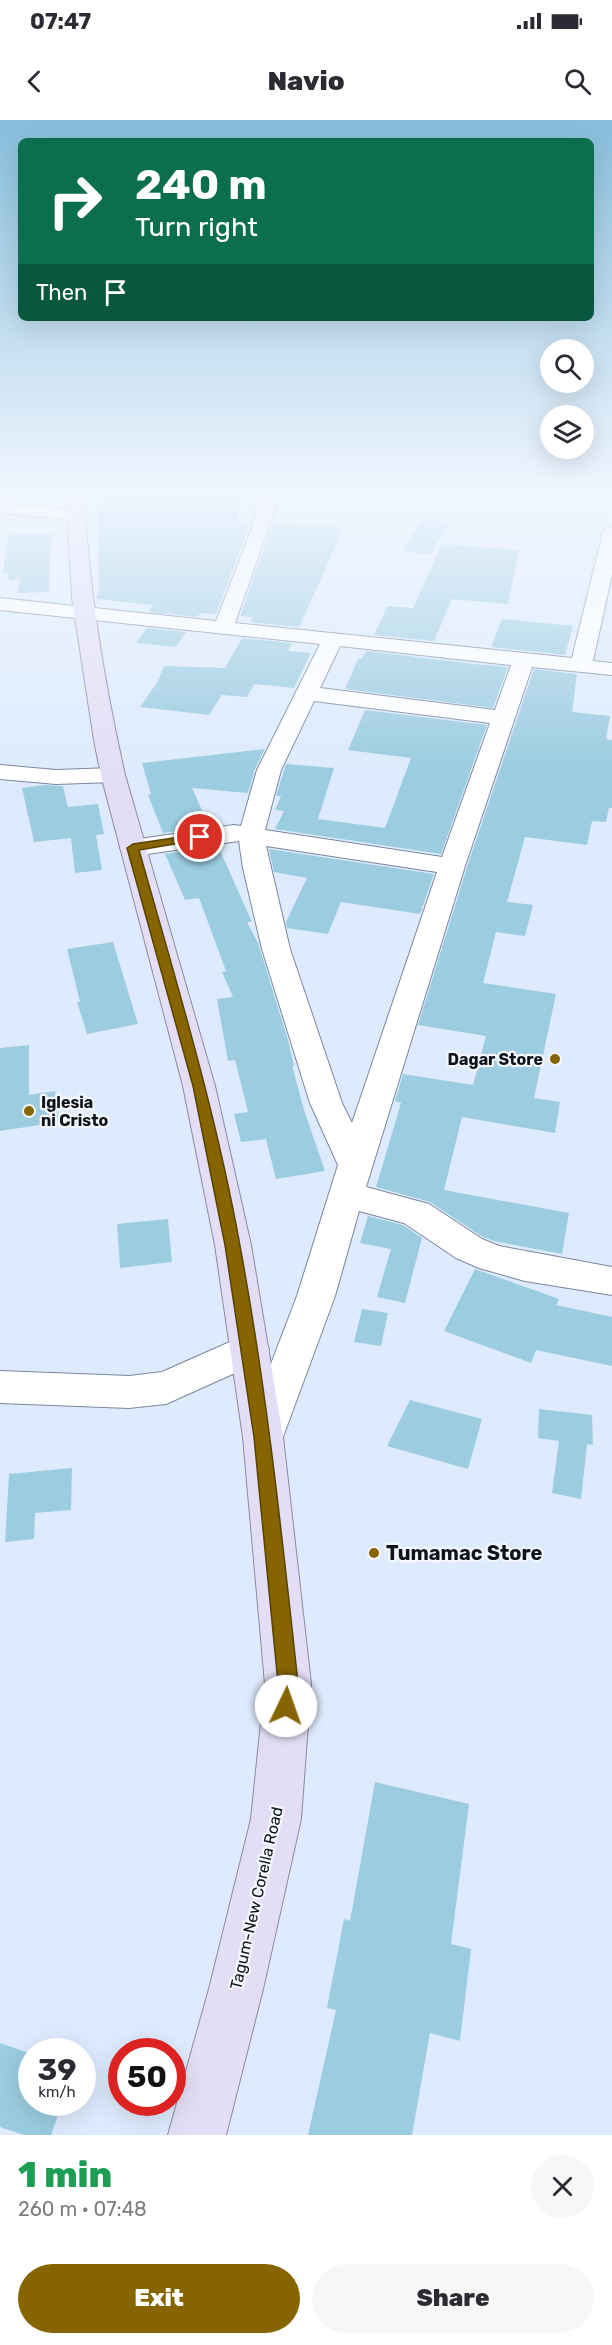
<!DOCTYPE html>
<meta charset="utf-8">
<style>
:root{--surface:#fff;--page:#f7f7f7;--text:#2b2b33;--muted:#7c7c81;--accent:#866500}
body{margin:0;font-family:Rubik,sans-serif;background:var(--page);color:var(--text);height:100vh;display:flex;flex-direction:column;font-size:22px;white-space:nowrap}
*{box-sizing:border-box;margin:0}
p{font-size:20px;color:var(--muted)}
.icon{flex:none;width:33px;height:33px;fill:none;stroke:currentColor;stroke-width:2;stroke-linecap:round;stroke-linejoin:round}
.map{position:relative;height:2015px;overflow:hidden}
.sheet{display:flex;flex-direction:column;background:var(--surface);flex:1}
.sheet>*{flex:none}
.hud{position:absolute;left:18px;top:18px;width:576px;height:183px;border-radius:9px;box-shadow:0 6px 24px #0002;background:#0b6e4f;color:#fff;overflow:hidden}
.buttons{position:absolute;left:540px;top:219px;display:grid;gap:12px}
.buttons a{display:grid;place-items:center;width:54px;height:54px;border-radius:50%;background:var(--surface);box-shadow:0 6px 24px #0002;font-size:30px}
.speed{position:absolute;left:18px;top:1918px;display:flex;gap:12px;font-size:30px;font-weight:700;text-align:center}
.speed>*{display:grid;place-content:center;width:78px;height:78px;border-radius:50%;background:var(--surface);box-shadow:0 6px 24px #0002;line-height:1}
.speed small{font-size:15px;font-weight:400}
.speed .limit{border:9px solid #d22;background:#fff;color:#111}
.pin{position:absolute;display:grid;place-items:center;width:51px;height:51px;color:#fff;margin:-26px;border:3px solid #fff;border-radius:50%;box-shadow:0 2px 6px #0007}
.me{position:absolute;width:66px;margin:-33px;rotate:3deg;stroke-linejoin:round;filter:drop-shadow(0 0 4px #0008)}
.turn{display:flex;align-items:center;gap:21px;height:126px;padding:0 18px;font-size:27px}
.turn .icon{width:78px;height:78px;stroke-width:2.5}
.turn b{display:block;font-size:42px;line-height:51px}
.then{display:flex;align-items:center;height:57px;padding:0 18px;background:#0003;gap:12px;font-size:22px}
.round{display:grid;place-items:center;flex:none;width:63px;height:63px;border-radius:32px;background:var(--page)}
.overview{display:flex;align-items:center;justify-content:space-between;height:102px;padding:0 18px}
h1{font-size:36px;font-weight:800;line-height:45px;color:#1e9e55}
.action{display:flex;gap:12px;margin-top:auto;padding:12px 18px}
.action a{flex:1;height:69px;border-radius:36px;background:var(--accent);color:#fff;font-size:24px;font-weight:800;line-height:69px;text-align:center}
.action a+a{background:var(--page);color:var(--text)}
.status{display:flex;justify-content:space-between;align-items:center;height:42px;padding:0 30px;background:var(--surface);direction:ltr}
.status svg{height:16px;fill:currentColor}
header{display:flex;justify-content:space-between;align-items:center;height:78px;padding:0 18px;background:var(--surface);font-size:27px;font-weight:800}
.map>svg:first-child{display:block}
.building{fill:#9bcce0}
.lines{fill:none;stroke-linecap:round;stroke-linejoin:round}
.minor-casing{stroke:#79879d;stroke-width:2}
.major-casing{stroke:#8c89a5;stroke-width:2}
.minor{fill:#fff;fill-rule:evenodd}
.major{fill:#e3def5;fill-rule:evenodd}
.route{fill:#866500;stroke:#574200;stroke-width:1.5}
.poi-dot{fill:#866500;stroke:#f4f7fc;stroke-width:2}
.labels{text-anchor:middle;stroke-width:4.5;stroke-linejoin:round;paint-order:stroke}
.poi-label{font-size:16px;font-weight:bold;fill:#0e131b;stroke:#f4f7fc;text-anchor:end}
.street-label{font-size:16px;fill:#0e131b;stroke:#f4f7fc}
.near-poi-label{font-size:20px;font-weight:bold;fill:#0e131b;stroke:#f4f7fc;text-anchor:start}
</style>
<div class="status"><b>07:47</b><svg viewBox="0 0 49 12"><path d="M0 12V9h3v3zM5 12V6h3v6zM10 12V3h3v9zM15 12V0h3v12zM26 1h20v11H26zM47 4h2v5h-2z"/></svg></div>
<header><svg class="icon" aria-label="back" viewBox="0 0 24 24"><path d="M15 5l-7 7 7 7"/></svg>Navio<svg class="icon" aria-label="search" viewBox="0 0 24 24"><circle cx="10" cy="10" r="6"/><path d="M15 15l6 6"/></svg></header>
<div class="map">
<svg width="612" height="2015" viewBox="0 0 612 2015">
<rect width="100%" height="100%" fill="#deebfe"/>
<path class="building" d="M102,371H237L238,401H251L216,494L201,493L197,497L149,492L153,485L96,479L99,471L98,390H101Z
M423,399L450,402L431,434L402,431Z
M273,403L341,407L338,411L342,412L299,507L250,502L253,497L240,496Z
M53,414L50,434L49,472L17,473L20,459L9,460V453L3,454L8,415Z
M442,424L519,430L508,484L452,479L434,521L374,515L388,486L413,488Z
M502,499L573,506L565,535L491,527Z
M147,508L186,512L176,527L136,523Z
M242,518L292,523L288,531L311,533L294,568L254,564L247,577L222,575L209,595L140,587L158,561L164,546L225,548Z
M366,531L484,545L508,547L493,588L345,569L358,539L362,538Z
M534,549L577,554L572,592L610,596L606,619L612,620V688H609L606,702L592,701L587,725L525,717L507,782L533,785L525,816L496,812L483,863L556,874L534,978L560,982L555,1013L462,997L444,1070L569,1093L562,1134L494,1121L483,1117L430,1082L376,1067L401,983L395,981L403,954L473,965L486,916L418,905L467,747Z
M365,590L487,605L441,734L275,709L284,691L275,690L281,676H276L286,644L334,648L318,699L385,708L411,638L348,630Z
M265,629L255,649L248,673L192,668L209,706L163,713L148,675L151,674L142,643Z
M43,665L63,666L68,687L98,684L104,714L96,715L102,750L75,753L71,718L34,722L22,668Z
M218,726L252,802H247L258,823L288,920L294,946L292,945L304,990L325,1051L276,1059L266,1019L241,1022L234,994L248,992L235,940L228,941L217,879L233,877L222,852L226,851L199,778L185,780L165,734Z
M269,729L434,754L420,794L341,782L328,814L287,808L286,802L307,758L274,752Z
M113,822L138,904L87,914L77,882H80L67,829Z
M29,925V975L55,971L59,1002L0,1011V928Z
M368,1096L403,1105L422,1118L405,1183L377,1177L391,1129L360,1123Z
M168,1099L172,1142L120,1148L117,1104Z
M475,1149L559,1179L556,1185L612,1197V1246L536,1230L531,1243L444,1211Z
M362,1189L388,1193L381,1226L354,1222Z
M410,1280L482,1299L468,1349L387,1326Z
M539,1289L592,1295L593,1325L587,1324L581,1379L552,1373L559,1321L538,1318Z
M72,1348L71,1390L35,1393L34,1419L5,1422L9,1354Z
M375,1662L469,1684L451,1824L471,1829L460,1921L430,1913L412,2015H308L336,1890L327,1888L344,1799L350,1801Z
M0,1923L32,1934V1983H62L51,2015H24L0,2007Z"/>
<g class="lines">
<g class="minor-casing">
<path id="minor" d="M1,371H17L16,385L75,390L81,391L84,395L81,399L75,400L0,393Z
M254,371H271L275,389L235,503L572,538L603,412L606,408L612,407V454L593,541L612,543V555L532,547L465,746L366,1067L429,1084L482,1119L499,1126L612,1147V1175L525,1161L479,1148L456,1138L404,1103L359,1091L335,1176L283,1317L277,1329L263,1334L249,1329L243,1317L297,1176L338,1045L310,983L262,829L243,748L239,721L133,736L124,734L120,728L124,722L133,720L234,705L241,706L257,650L320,524L0,490V478L216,501L252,408L257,389ZM340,526L511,545L495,590L320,568ZM314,581L490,603L442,737L265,710L281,650ZM266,726L437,752L352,1003L342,983L290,829Z
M0,645L56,650L113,648L122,650L125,655L122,660L113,662L56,664L0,659Z
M250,1213L264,1218L269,1229L264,1240L166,1284L129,1288L0,1283V1251L129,1256L162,1252Z"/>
</g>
<g class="major-casing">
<path id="major" d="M66,371H84C88,467 104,561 125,655L215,966L251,1125L283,1317L311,1564L301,1699L263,1869L226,2015H168L209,1869L251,1699L265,1564L243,1317L215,1125L183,966L101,655L94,620L72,478Z"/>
</g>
<use href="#minor" class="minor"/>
<use href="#major" class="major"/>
</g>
<linearGradient id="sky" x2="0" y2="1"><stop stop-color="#87bedb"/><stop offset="0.57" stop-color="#f0f6ff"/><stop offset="1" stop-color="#f0f6ff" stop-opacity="0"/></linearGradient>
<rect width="612" height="653" fill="url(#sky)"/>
<path class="route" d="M200,714L206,717L204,719L139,730C176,861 216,992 240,1126C267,1271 282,1417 298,1563L293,1593L286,1596L279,1593L276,1586L278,1563L254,1317L225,1125L193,966L127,728L133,724Z"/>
<g class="poi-dot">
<circle cx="555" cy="939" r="6"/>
<circle cx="29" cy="991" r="6"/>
<circle cx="374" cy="1433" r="6"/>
</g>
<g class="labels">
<g class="poi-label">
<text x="543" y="945">Dagar Store</text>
<text x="41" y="988" text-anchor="start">Iglesia<tspan x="41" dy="18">ni Cristo</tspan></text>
</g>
<g class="street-label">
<text transform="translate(256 1778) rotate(-77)" y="6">Tagum-New Corella Road</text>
</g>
<g class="near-poi-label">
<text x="386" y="1440">Tumamac Store</text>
</g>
</g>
</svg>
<div class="buttons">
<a><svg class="icon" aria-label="search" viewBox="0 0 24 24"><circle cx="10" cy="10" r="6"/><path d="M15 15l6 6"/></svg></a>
<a><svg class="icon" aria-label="layers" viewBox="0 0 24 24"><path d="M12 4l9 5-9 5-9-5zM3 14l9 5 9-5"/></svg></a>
</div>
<div class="speed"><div>39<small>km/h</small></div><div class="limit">50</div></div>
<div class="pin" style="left:200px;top:717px;background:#d93025"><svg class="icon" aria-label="arrive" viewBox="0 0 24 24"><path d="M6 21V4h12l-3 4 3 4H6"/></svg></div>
<svg class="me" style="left:286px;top:1586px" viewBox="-20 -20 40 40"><circle r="19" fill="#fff"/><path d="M0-13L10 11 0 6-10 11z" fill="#866500"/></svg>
<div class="hud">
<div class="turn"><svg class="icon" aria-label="right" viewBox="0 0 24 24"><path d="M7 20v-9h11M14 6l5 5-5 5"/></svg><div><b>240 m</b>Turn right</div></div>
<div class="then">Then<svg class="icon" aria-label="arrive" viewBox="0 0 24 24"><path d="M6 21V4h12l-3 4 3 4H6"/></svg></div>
</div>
</div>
<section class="sheet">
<div class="overview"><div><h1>1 min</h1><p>260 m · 07:48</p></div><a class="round"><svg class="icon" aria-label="close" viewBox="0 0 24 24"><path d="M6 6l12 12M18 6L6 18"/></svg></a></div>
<div class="action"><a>Exit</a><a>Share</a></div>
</section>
